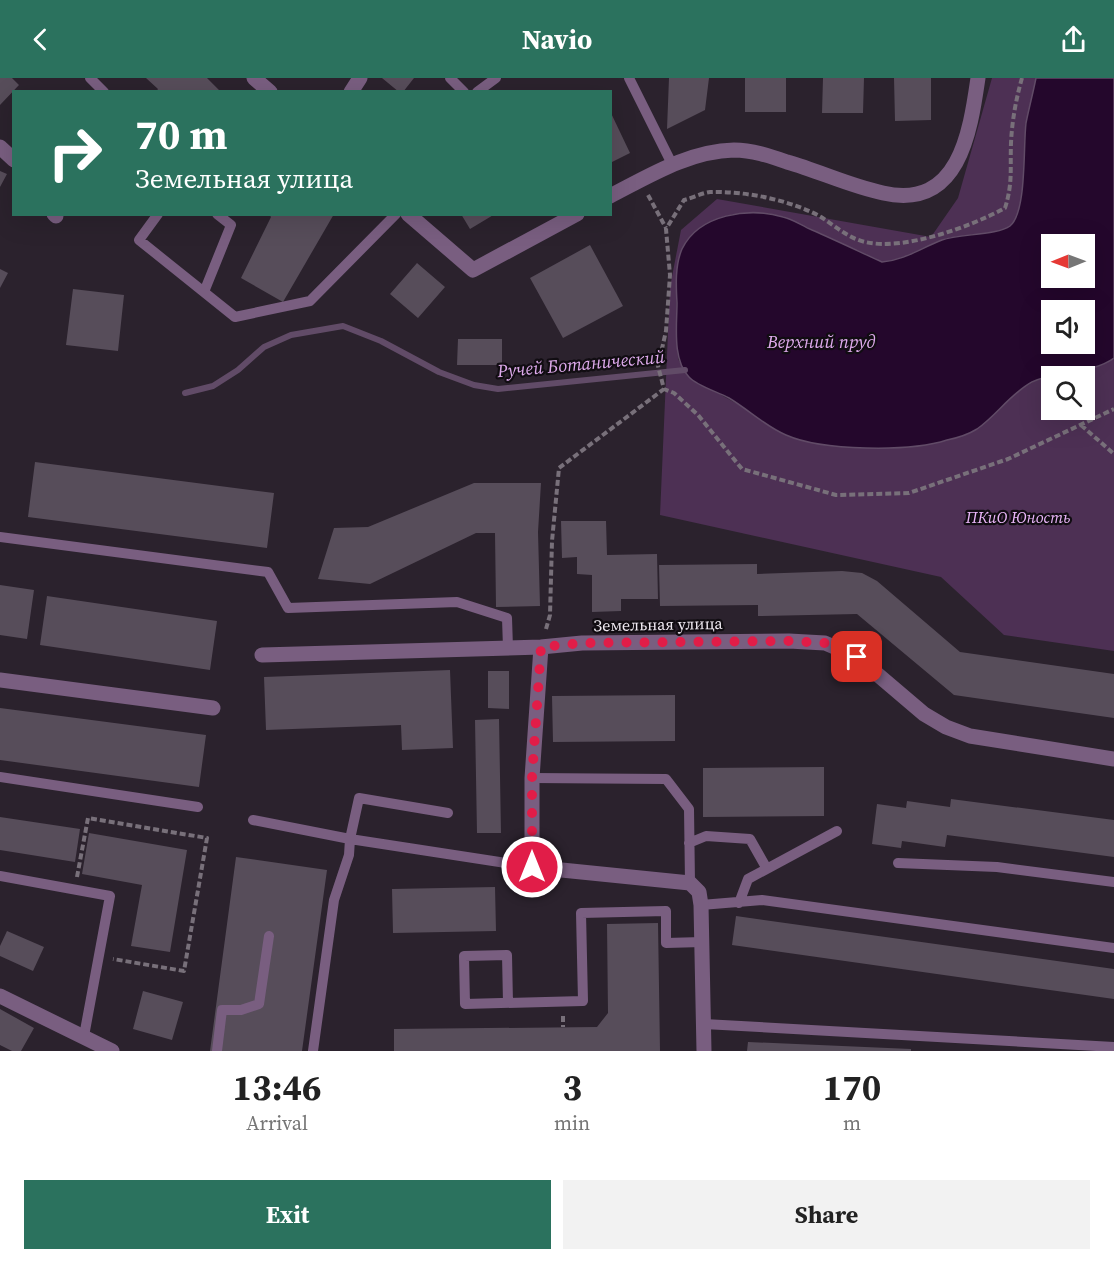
<!DOCTYPE html>
<meta charset="utf-8">
<style>
:root{--surface:#fff;--page:#f2f2f2;--text:#222;--muted:#767676;--accent:#2b725e}
body{margin:0;font-family:"Source Serif 4",serif;background:var(--page);color:var(--text);height:100vh;display:flex;flex-direction:column;font-size:22px;white-space:nowrap}
*{box-sizing:border-box;margin:0}
p{font-size:20px;color:var(--muted)}
.icon{flex:none;width:33px;height:33px;fill:none;stroke:currentColor;stroke-width:2;stroke-linecap:round;stroke-linejoin:round}
.map{position:relative;height:973px;overflow:hidden}
.details{display:flex;flex-direction:column;background:var(--surface);flex:1}
.details>*{flex:none}
.banner{position:absolute;left:12px;top:12px;width:600px;height:126px;border-radius:0px;box-shadow:0 6px 24px #0002;background:#2b725e;color:#fff;overflow:hidden}
.needle{width:39px;rotate:269deg}
.fabs{position:absolute;left:1041px;top:156px;display:grid;gap:12px}
.fabs a{display:grid;place-items:center;width:54px;height:54px;border-radius:0px;background:var(--surface);box-shadow:0 6px 24px #0002;font-size:30px}
.pin{position:absolute;display:grid;place-items:center;width:51px;height:51px;color:#fff;margin:-26px;border-radius:12px;box-shadow:0 3px 9px #0006}
.me{position:absolute;width:66px;margin:-33px;rotate:0deg;stroke-linejoin:round;filter:drop-shadow(0 0 4px #0008)}
.turn{display:flex;align-items:center;gap:21px;height:126px;padding:0 24px;font-size:27px}
.turn .icon{width:78px;height:78px;stroke-width:2.5}
.turn b{display:block;font-size:42px;line-height:51px}
.eta{display:flex;justify-content:space-evenly;align-items:center;height:102px;text-align:center}
.eta b{font-size:36px;font-weight:700;line-height:42px}
.primary-button{display:flex;gap:12px;margin-top:auto;padding:12px 24px}
.primary-button a{flex:1;height:69px;border-radius:0px;background:var(--accent);color:#fff;font-size:24px;font-weight:700;line-height:69px;text-align:center}
.primary-button a+a{background:var(--page);color:var(--text)}
header{display:flex;justify-content:space-between;align-items:center;height:78px;padding:0 24px;background:var(--accent);color:#fff;font-size:27px;font-weight:700}
.map>svg:first-child{display:block}
.green{fill:#4d3054;fill-rule:evenodd}
.water{fill:#24072c;stroke:#614b67;stroke-width:1.5;fill-rule:evenodd}
.lines{fill:none;stroke-linecap:round;stroke-linejoin:round}
.stream{stroke:#614b67;stroke-width:6}
.building{fill:#574d5a}
.path{stroke:#78707a;stroke-width:4;stroke-dasharray:6 3;stroke-linecap:butt}
.service{stroke:#795e80;stroke-width:10}
.minor{stroke:#795e80;stroke-width:15}
.tertiary{stroke:#795e80;stroke-width:15}
.route{stroke:#e11d48;stroke-width:10;stroke-dasharray:0 18}
.labels{text-anchor:middle;stroke-width:4.5;stroke-linejoin:round;paint-order:stroke}
.park-label{font-size:16px;font-style:italic;fill:#eab6f9;stroke:#110d12}
.street-label{font-size:16px;fill:#f0eaf2;stroke:#110d12}
.water-label{font-size:18px;font-style:italic;fill:#deaaec;stroke:#110d12}
</style>
<header><svg class="icon" aria-label="back" viewBox="0 0 24 24"><path d="M15 5l-7 7 7 7"/></svg>Navio<svg class="icon" aria-label="share" viewBox="0 0 24 24"><path d="M12 15V3M7 8l5-5 5 5M5 13v7h14v-7"/></svg></header>
<div class="map">
<svg width="1114" height="973" viewBox="0 0 1114 973">
<rect width="100%" height="100%" fill="#2b222d"/>
<path class="green" d="M992,0H1036C1033,15 1029,30 1026,45C1023,69 1027,134 1010,148C998,157 959,156 942,162C921,170 905,182 882,184L785,139L766,135L725,139L706,146L693,156L683,170L678,183L676,212L678,281L689,299L748,332L993,338C1013,317 1026,304 1055,296C1076,291 1096,293 1114,280V573L1004,557L941,499L660,437L670,209L681,152L717,121L931,159L958,120ZM1052,298H1084V332H1052Z"/>
<path class="water" d="M1036,0H1114V280C1090,297 1058,291 1032,304C1010,316 997,337 977,351C969,356 957,360 947,362C910,374 822,373 786,357C765,348 749,332 729,320C718,314 697,308 689,299C672,282 677,247 677,225C676,207 675,187 682,171C699,136 749,129 783,139C793,141 802,148 812,152C835,162 858,173 882,184C905,182 921,170 942,162C959,156 998,157 1010,148C1027,134 1023,69 1026,45C1029,30 1033,15 1036,0ZM1052,166H1084V200H1052ZM1052,232H1084V266H1052Z"/>
<g class="lines">
<path class="stream" d="M185,315L213,308L238,292L264,269L291,257L343,248L381,263L439,294L474,307L498,311L685,292"/>
</g>
<path class="building" d="M0,0H12L19,7L0,27Z
M146,0H207L221,14H156L158,11Z
M382,0H414L403,14H399Z
M669,0H709L705,32L667,51Z
M745,0H786V34H745Z
M823,0H864L863,35H822Z
M894,0H931V42L895,43Z
M610,33L630,75L610,85Z
M0,93L7,96L0,109Z
M269,136H334L283,224L241,200L271,139Z
M461,136H495L470,151Z
M590,167L623,228L563,260L530,200Z
M417,185L445,209L418,240L390,216Z
M0,191L8,195L0,210Z
M73,211L124,217L118,273L66,267Z
M458,261H502V287H457Z
M35,384L274,415L267,470L28,439Z
M474,405H541L538,454L540,528L496,529L495,455H476L370,506L318,501L334,450L368,449Z
M561,443H606L607,477L657,476L658,521H621V533L592,534V497L577,496V479L562,480Z
M757,486V496L842,493L862,495L877,503L960,574L1114,596V640L954,617L857,536L758,538V527L660,528L659,487Z
M0,507L34,512L27,561L0,557Z
M47,518L217,543L210,592L40,567Z
M450,592L453,670L402,672L401,647L266,652L264,599Z
M488,593H509V631L488,630Z
M675,617V663L553,664L552,618Z
M0,630L206,657L199,709L0,682Z
M499,641L501,755H477L475,642Z
M824,689V738L703,739V690Z
M951,721L1114,742V779L947,757L945,769L902,763L901,770L872,766L877,726L906,730L907,723L950,729Z
M0,739L80,751L75,784L0,772Z
M89,755L187,772L170,874L131,868L142,807L82,796Z
M236,779L327,792L302,973H210Z
M495,809L496,853L393,855L392,811Z
M736,838L1114,891V921L732,867Z
M658,845L660,973H394V951L597,949L608,935L607,846Z
M7,853L44,869L33,893L0,878V868Z
M143,913L183,924L172,962L133,951Z
M0,931L34,950L21,973H12L0,967Z
M748,964L911,971V973H747Z"/>
<g class="lines">
<path class="path" d="M1022,0C1016,21 1012,43 1011,65C1010,90 1013,105 1005,130C970,149 904,173 865,164C848,160 835,148 821,139C791,122 745,113 710,114C702,115 692,120 684,122L666,151L670,197L666,253L658,288L664,311L674,315L698,337L742,391L836,417L909,415L1008,381L1114,331
M648,117L666,150
M1081,347L1114,376
M546,551L550,537L552,463L559,390L664,311
M77,799L88,740L207,760L184,893L113,881
M563,938V949"/>
<path class="service" d="M90,0L104,14
M450,0L464,14
M629,0L672,86
M477,14L496,0
M158,136L139,162L235,239L310,223L396,136
M204,214L231,147L217,136
M0,459L268,494L288,530L457,524L507,540L508,570
M0,699L198,729
M532,700L666,701L689,731L690,805
M253,742L350,761L532,789
M689,765L706,758L750,761L767,791
M898,785L997,789L1114,804
M0,798L110,818L84,958
M739,825L748,801L837,753
M701,827L762,822L1114,870
M508,925L507,877L464,878L465,926L583,923L581,835L666,833V865L702,864
M704,946L1114,969
M217,973L222,932H241L259,926L269,858
M313,973L334,822L349,777L350,761L359,720L448,735"/>
<path class="minor" d="M254,0L270,14
M351,14L360,0
M0,69L14,82
M610,118C649,98 689,73 734,72C752,72 770,78 787,84C819,93 850,108 883,115C959,132 970,55 978,0
M54,136L56,138
M408,136L473,192L577,136
M541,569L532,700V789L690,805L699,814L701,827L704,973
M262,577L541,569L582,565L789,563L825,565L857,579L924,636L946,649L970,658L1114,681
M0,602L213,630"/>
<path class="tertiary" d="M0,918L112,973"/>
</g>
<g class="lines">
<path class="route" d="M532,789V700L541,569L582,565L789,563L825,565L857,579"/>
</g>
<g class="labels">
<g class="park-label">
<text x="1018" y="445">ПКиО Юность</text>
</g>
<g class="street-label">
<text transform="translate(658 546) rotate(-1)" y="6">Земельная улица</text>
</g>
<g class="water-label">
<text x="821" y="270">Верхний пруд</text>
<text transform="translate(581 286) rotate(-5)" y="6">Ручей Ботанический</text>
</g>
</g>
</svg>
<div class="fabs">
<a><svg class="needle" viewBox="-14 -14 28 28"><path d="M0-13l5 13h-10z" fill="#e53935"/><path d="M0 13l5-13h-10z" fill="#767676"/></svg></a>
<a><svg class="icon" aria-label="sound" viewBox="0 0 24 24"><path d="M4 9h4l5-4v14l-5-4H4zM17 9q2 3 0 6"/></svg></a>
<a><svg class="icon" aria-label="search" viewBox="0 0 24 24"><circle cx="10" cy="10" r="6"/><path d="M15 15l6 6"/></svg></a>
</div>
<div class="pin" style="left:857px;top:579px;background:#d93025"><svg class="icon" aria-label="arrive" viewBox="0 0 24 24"><path d="M6 21V4h12l-3 4 3 4H6"/></svg></div>
<svg class="me" style="left:532px;top:789px" viewBox="-20 -20 40 40"><circle r="17" fill="#e11d48" stroke="#fff" stroke-width="3"/><path d="M0-11L8 9 0 5-8 9z" fill="#fff"/></svg>
<div class="banner">
<div class="turn"><svg class="icon" aria-label="right" viewBox="0 0 24 24"><path d="M7 20v-9h11M14 6l5 5-5 5"/></svg><div><b>70 m</b>Земельная улица</div></div>
</div>
</div>
<section class="details">
<div class="eta">
<div><b>13:46</b><p>Arrival</p></div>
<div><b>3</b><p>min</p></div>
<div><b>170</b><p>m</p></div>
</div>
<div class="primary-button"><a>Exit</a><a>Share</a></div>
</section>
